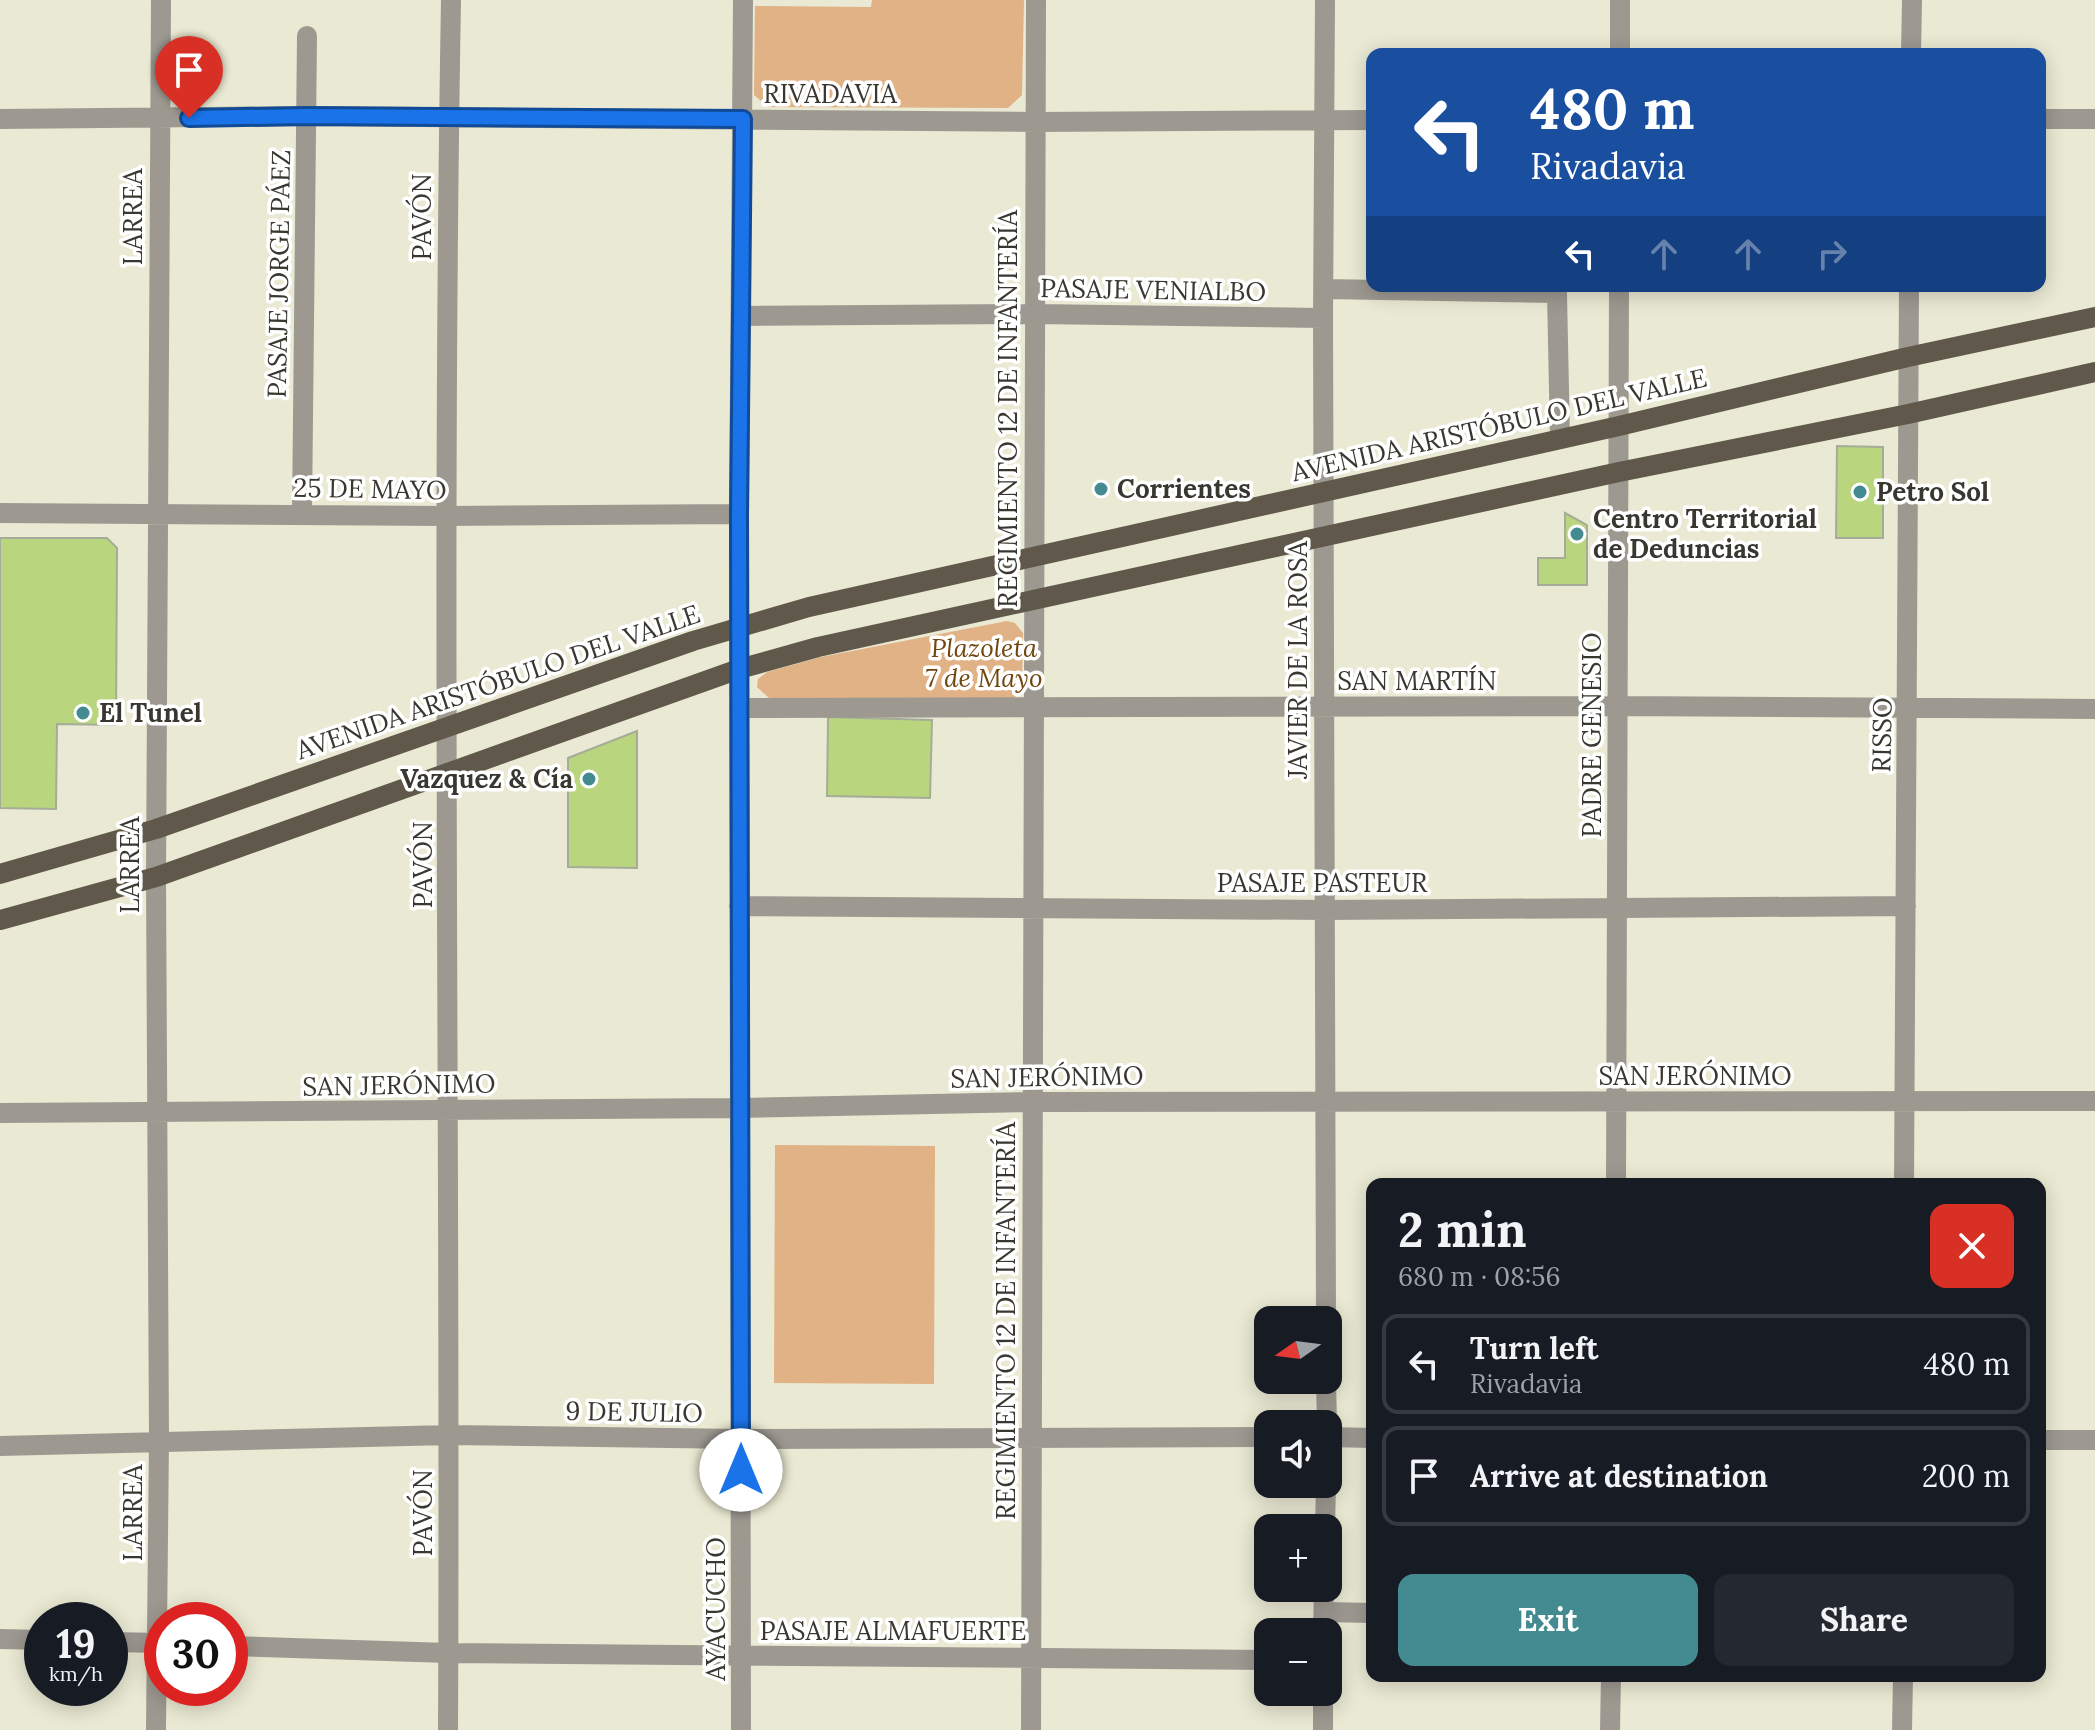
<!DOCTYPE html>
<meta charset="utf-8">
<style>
:root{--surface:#171b24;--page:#242831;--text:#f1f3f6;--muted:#9ea1a6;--line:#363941;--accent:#438b90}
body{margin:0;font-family:Lora,serif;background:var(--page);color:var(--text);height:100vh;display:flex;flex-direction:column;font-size:30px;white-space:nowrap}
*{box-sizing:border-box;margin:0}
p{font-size:26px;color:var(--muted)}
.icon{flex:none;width:44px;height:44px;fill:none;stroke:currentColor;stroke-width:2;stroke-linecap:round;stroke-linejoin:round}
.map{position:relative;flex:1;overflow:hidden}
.side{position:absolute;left:1366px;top:1178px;width:680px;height:504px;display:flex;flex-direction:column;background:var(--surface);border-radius:16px;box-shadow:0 4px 20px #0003}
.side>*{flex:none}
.banner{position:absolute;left:1366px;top:48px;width:680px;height:244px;border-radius:16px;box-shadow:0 4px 20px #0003;background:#1a4fa0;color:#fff;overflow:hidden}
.needle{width:52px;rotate:256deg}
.controls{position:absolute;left:1254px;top:1306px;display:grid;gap:16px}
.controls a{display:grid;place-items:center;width:88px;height:88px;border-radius:16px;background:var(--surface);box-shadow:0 4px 20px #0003;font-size:40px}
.speed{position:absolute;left:24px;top:1602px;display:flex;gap:16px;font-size:40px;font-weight:700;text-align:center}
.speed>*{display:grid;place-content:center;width:104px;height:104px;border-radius:50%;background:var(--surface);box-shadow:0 4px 20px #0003;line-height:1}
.speed small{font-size:20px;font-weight:400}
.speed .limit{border:12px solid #d22;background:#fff;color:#111}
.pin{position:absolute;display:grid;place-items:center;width:68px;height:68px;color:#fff;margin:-82px -34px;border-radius:50% 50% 50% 0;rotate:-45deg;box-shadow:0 0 8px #0007}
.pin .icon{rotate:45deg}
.me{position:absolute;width:88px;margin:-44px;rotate:0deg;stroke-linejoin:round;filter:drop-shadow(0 0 6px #0008)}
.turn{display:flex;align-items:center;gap:28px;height:168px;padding:0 32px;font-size:36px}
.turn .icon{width:104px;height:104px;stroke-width:2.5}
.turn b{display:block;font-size:56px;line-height:68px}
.lanes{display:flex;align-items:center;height:76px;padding:0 32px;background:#0003;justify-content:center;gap:40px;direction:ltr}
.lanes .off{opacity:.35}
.round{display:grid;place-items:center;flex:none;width:84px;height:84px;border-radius:16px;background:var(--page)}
.overview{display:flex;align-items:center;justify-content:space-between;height:136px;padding:0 32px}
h1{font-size:48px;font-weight:700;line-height:60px}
.button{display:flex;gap:16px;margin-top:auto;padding:16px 32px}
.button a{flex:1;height:92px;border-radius:16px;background:var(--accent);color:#fff;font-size:32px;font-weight:700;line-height:92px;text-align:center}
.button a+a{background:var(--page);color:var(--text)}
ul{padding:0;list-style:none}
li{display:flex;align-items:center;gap:24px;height:100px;margin:0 16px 12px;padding:0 16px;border:4px solid var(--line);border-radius:16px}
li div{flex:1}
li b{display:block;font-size:30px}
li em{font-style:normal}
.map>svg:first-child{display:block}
.green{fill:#e0b285}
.building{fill:#b9d67e;stroke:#a5ac99;stroke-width:2}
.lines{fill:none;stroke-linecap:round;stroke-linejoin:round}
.minor{stroke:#9d9991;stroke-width:20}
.major{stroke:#60594b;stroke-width:20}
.route-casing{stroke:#114b97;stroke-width:20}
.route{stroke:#1a73e8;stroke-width:14}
.poi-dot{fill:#438b90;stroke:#fff;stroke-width:3}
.labels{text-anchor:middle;stroke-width:7;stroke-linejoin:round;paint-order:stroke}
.street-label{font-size:26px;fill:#393830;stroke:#fff}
.poi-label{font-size:26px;font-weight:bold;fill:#393830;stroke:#fff;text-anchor:start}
.park-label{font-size:26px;font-style:italic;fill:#71460f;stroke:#fff}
</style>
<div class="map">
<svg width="2095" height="1730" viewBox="0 0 2095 1730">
<rect width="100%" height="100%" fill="#eae9d3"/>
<path class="green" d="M872,0H1024L1022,95L1008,108L768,107L754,95L755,6L871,7Z
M1007,621L1015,623L1023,633L1022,688L1019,695L1010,700L769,698L757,687L758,679L767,672L821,657Z
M775,1145L935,1146L934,1384L774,1383Z"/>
<path class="building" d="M1837,446L1883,447V538H1836Z
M1565,513L1587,525V585H1538V558H1565Z
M0,538H107L117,548L116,725L57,724L56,809L0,808Z
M828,717L932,720L930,798L827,796Z
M637,731V868L568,867V758Z"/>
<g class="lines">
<path class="minor" d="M1325,0L1323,318L1326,1320
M1620,54V0
M1911,54L1912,0
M0,119L306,116L1035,122L1372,120
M2040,119H2095
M1324,289L1557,293L1560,439
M741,316L1036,314L1323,318
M0,513L446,516L739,514
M302,513L307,36
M739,708L1618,706L2095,709
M739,906L1325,910L1906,906
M0,1113L739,1108L1032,1102L2095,1101
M1616,1184L1619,286
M1904,1184L1909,286
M1326,1380L1327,1424
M1328,1437L1372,1438
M2040,1440H2095
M0,1446L449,1435L741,1439L1268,1437
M1325,1528L1326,1484
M1324,1612L1372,1613
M1323,1632L1324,1588
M0,1639L42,1640
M110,1642L162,1643
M230,1646L448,1653L1268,1660
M1323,1692V1730
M156,1730L159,1440L156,877L161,0
M448,1730C451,1153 441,577 451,0
M741,1730L739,514L743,0
M1031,1730L1036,0
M1610,1730L1611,1676
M1902,1730L1903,1676"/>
<path class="major" d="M0,874L156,829L693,641L809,607L1619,426L1908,357L2095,317
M0,920L156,877L739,669L818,647L1619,472L1908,414L2095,372"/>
</g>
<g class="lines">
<g class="route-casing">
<path id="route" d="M189,118L306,116L743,119L739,514L741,1470"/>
</g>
<use href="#route" class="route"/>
</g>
<g class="poi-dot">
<circle cx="1101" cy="489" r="8"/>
<circle cx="1860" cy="492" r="8"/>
<circle cx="1577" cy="534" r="8"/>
<circle cx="83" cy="713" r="8"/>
<circle cx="589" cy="779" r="8"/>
</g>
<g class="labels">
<g class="street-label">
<text x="830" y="103">RIVADAVIA</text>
<text transform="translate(133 217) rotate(-90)" y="9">LARREA</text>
<text transform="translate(422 217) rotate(-90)" y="9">PAVÓN</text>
<text transform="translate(279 274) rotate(-89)" y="9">PASAJE JORGE PÁEZ</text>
<text transform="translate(1153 290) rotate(1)" y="9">PASAJE VENIALBO</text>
<text transform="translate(1008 409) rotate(-90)" y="9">REGIMIENTO 12 DE INFANTERÍA</text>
<text transform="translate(1499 425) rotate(-13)" y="9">AVENIDA ARISTÓBULO DEL VALLE</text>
<text transform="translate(370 489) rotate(1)" y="9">25 DE MAYO</text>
<text transform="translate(1298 660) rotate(-90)" y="9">JAVIER DE LA ROSA</text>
<text x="1417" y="690">SAN MARTÍN</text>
<text transform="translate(498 682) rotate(-19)" y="9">AVENIDA ARISTÓBULO DEL VALLE</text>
<text transform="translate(1592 735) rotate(-90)" y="9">PADRE GENESIO</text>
<text transform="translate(1882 735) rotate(-89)" y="9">RISSO</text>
<text transform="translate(130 865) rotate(-90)" y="9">LARREA</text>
<text transform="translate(423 865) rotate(-90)" y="9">PAVÓN</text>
<text x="1322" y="892">PASAJE PASTEUR</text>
<text x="1695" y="1085">SAN JERÓNIMO</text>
<text transform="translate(1047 1077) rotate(-1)" y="9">SAN JERÓNIMO</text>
<text transform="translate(399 1085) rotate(-1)" y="9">SAN JERÓNIMO</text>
<text transform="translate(1006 1321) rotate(-90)" y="9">REGIMIENTO 12 DE INFANTERÍA</text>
<text transform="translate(634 1412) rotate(1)" y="9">9 DE JULIO</text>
<text transform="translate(133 1513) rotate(-90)" y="9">LARREA</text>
<text transform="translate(423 1513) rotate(-90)" y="9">PAVÓN</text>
<text transform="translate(716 1609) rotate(-90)" y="9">AYACUCHO</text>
<text x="893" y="1640">PASAJE ALMAFUERTE</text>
</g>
<g class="poi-label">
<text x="1117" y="498">Corrientes</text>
<text x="1876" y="501">Petro Sol</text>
<text x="1593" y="528">Centro Territorial<tspan x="1593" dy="30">de Deduncias</tspan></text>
<text x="99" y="722">El Tunel</text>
<text x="573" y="788" text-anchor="end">Vazquez &amp; Cía</text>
</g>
<g class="park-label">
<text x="984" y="657">Plazoleta<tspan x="984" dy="30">7 de Mayo</tspan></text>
</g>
</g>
</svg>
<div class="controls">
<a><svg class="needle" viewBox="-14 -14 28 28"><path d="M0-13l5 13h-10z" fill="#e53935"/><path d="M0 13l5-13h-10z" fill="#9ea1a6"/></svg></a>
<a><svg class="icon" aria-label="sound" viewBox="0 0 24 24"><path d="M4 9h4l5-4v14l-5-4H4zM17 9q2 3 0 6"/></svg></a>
<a>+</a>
<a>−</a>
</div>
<div class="speed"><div>19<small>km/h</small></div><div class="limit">30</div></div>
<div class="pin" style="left:189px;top:118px;background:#d93025"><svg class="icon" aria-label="arrive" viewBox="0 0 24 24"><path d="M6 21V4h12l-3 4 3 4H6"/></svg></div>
<svg class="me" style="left:741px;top:1470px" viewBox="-20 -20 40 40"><circle r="19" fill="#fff"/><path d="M0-13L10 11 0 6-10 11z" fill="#1a73e8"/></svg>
<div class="banner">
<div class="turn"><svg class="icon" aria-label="left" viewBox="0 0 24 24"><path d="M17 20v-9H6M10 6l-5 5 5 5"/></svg><div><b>480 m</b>Rivadavia</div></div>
<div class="lanes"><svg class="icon" aria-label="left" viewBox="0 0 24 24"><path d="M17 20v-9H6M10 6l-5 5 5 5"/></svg><svg class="icon off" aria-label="ahead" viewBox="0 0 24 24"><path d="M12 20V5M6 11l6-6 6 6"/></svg><svg class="icon off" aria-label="ahead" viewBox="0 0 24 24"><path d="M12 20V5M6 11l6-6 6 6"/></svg><svg class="icon off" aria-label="right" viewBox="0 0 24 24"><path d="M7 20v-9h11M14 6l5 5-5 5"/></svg></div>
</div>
<section class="side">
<div class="overview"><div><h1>2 min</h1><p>680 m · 08:56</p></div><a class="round" style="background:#d93025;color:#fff"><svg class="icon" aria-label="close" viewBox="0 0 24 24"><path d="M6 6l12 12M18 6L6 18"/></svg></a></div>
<ul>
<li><svg class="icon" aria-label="left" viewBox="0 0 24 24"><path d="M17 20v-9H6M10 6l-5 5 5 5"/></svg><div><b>Turn left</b><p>Rivadavia</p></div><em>480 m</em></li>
<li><svg class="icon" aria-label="arrive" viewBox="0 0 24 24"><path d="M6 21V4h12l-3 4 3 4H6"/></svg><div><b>Arrive at destination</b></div><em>200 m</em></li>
</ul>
<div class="button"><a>Exit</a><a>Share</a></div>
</section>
</div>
